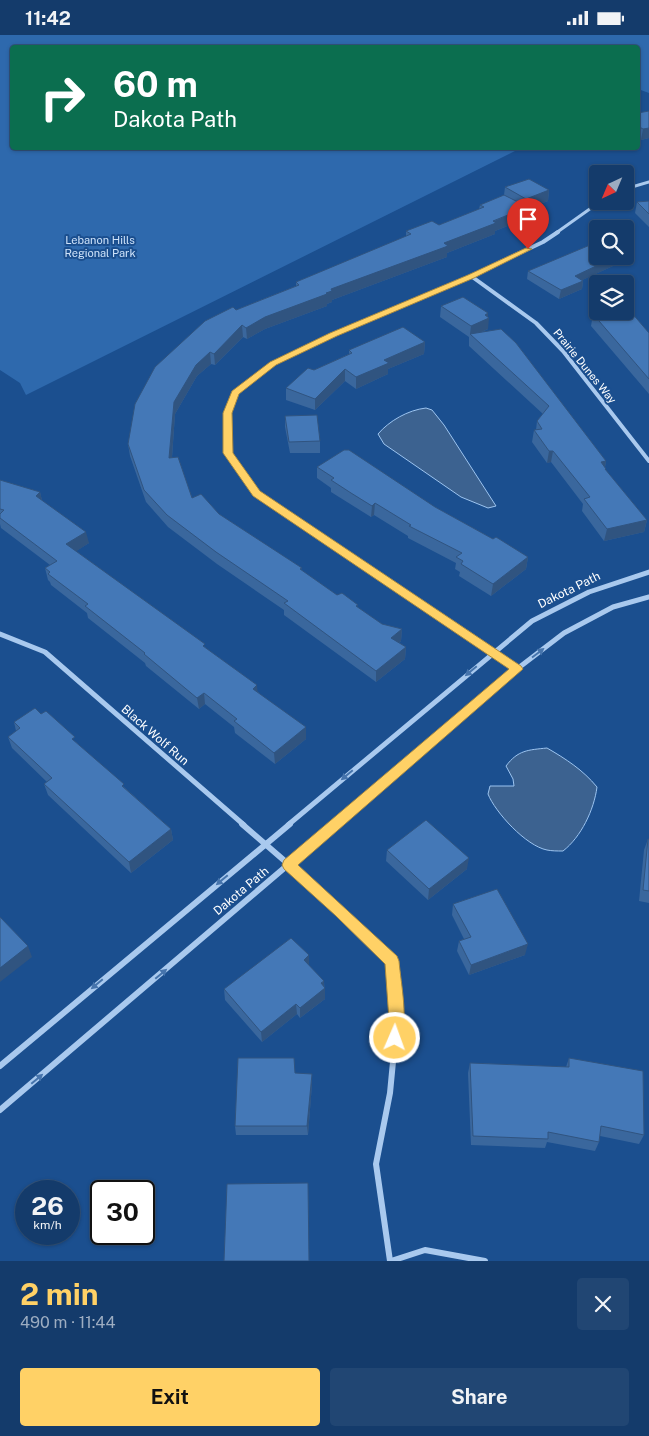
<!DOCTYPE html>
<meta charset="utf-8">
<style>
:root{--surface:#143b6b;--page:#214673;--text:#f1f3f6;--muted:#9dadc1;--line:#33557e;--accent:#ffd166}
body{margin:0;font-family:"Public Sans",sans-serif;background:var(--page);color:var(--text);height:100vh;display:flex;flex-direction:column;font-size:19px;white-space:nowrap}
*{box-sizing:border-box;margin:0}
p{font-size:16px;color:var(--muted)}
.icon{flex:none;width:28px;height:28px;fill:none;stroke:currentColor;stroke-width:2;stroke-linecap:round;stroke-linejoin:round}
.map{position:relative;height:1226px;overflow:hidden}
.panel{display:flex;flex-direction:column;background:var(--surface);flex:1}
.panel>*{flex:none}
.hud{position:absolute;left:10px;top:10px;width:630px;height:105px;border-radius:5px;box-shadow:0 1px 4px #0004,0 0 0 1px var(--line);background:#0b6e4f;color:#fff;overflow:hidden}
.needle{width:32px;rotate:224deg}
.tools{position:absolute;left:589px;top:130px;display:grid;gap:10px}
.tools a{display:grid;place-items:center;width:45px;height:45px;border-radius:5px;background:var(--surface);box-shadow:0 1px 4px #0004,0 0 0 1px var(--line);font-size:25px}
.speed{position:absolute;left:15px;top:1145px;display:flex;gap:10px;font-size:25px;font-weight:700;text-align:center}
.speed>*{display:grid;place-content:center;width:65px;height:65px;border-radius:50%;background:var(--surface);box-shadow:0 1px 4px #0004,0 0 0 1px var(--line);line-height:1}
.speed small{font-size:12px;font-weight:400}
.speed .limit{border:2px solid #111;border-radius:8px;background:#fff;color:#111}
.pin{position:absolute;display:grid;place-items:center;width:42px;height:42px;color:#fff;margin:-51px -21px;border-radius:50% 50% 50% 0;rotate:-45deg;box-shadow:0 0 5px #0007}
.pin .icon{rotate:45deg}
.me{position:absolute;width:55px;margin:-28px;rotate:2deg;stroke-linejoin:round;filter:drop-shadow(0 0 4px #0008)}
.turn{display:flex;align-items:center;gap:18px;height:105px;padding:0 20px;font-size:22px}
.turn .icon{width:65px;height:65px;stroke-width:2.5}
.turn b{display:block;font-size:35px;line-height:42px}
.round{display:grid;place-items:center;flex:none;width:52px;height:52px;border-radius:5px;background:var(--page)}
.summary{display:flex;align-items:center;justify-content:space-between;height:85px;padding:0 20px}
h1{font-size:30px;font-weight:700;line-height:38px;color:var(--accent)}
.button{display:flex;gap:10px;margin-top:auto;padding:10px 20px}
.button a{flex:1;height:58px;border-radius:5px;background:var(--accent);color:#111;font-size:20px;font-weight:700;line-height:58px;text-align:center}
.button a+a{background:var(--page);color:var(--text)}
.status{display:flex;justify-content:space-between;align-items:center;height:35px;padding:0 25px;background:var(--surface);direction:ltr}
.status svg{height:14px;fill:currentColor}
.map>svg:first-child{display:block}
.green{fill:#2e69ad}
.water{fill:#3c6290;stroke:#9cc4f0}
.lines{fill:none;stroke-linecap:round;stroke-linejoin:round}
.street-far3{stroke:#a9c9ee;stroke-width:3}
.street-far2{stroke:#a9c9ee;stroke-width:4}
.street-far1{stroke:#a9c9ee;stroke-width:5}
.street{stroke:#a9c9ee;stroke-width:6}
.wall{fill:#3a679d}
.shaded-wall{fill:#305480}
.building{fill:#4478b7;stroke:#305480}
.oneway{fill:#4674ac}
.route{fill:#ffd166;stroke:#a68842}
.labels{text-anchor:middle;stroke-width:4;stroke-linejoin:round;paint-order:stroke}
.far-park-label{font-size:11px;fill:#cfe3fa;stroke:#1b4f8f}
.far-street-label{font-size:11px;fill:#fff;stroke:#1b4f8f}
.street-label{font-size:12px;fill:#fff;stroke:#1b4f8f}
</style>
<div class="status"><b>11:42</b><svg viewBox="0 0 49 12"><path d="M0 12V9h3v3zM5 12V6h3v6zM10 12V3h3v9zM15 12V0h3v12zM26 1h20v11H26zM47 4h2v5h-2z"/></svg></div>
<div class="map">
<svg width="649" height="1226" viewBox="0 0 649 1226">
<rect width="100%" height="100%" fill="#1b4f8f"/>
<path class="green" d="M0,0H649V58L638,54V12H12V112L521,113L26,360L20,348L0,335Z"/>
<path class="water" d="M426,373L432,375L444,390L496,471L488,473L461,462L384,409L378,399C389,386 408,375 426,373Z
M547,713C566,724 583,735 597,752C594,775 581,802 563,816C557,816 552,816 547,815C526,811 495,777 488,759L490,751H514L513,744L506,731C518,715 528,715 547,713Z"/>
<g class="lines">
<path class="street-far3" d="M625,154L649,147
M556,198L601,166"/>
<path class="street-far2" d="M471,241L536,288L563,316L649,426
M253,455L228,418V379L235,358L273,328L334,299L471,241L543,207L558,197"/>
<path class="street-far1" d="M252,454L256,459L517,634
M0,599L45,617L244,790
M288,790L532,586L589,557L649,537
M334,790L517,634L564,598L613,572L649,562"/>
<path class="street" d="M242,789L301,840L392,926L397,985L390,1058L376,1129L390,1226
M0,1031L290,789
M0,1075L336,789
M391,1226L425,1215L485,1226"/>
</g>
<path class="wall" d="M649,76V103L641,105L638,102V78Z
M505,152L549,155L548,166L528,173L527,183L495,196V199L447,218V222L332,265V267L327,269V271L265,294L247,304L243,302L215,330L211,329L197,341L175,379L172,423L192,463L219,479L337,560L382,589L402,594L401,606L399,608L406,612L405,624L376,647L284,580V575L217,529L168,492L146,467L130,421L128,409L236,275L296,251V247L406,202V196L439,190L479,174L480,170L504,160Z
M649,166V192L635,178L637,167Z
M613,231L582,245L583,246L582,254L559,264L527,244L528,236Z
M441,271L488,282V294L480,298L606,426L605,432L606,436L647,485L644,497L604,506L582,476L583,469L551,427L547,428L532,407L534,395H536L537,386L543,379L469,311V302L440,282Z
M597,271L598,276H625L649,298V359L591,291L593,279H596Z
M425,307L424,319L388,334V339L356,354L345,346L315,375L286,365V353L314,335L349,319V315Z
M285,381L320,406V418H290L285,392Z
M317,432L435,472L493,504L528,522L526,534L491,561L459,541L460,537L455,534L456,528L408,503V501L374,480L371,482L331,457V453L317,443Z
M0,445L40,457L42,466L89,508L76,516L206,613L258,657L306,704L275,729L235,698L234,692L205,669L199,674L146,631L145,628L88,583L87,578L51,550L50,547L48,545L45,533L50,530L1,493L0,489Z
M14,687L76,707L125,753L171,794L173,805L131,838L48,760L44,749L47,747L12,713L8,702L16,696Z
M648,804H649V868L639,866L644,815Z
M387,815L467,834L428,865L386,826Z
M453,869L525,920L469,940L457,916L459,906L464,904L452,880Z
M309,931L324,946L325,964L300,983L297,979L262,1007L225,965L224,954Z
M569,1023L644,1100L639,1109L600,1101L599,1107L595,1116L547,1107L545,1113L471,1110L468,1038L470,1028L566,1032Z
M312,1039V1049L308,1100H236L235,1091Z"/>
<path class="shaded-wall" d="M649,93V103L641,105L643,94Z
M549,155L548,166L528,173L527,183L495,196V199L447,218V222L332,265V267L327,269V271L265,294L247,304L246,293L265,282L326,258L331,254L444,208L524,173L526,164Z
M615,222L613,231L574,249L575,241Z
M583,246L582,254L559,264L561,255Z
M488,278V284L489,283L488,294L472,301L470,299L471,291L485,280Z
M242,290L243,302L215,330L214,319Z
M425,307L424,319L388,334V339L356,354V342L384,325Z
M210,317L211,329L197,341L175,379L171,435L169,423L174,367L196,330Z
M345,334V346L315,375V364Z
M549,416H553L551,427L547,428Z
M606,426L604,438L601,427Z
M40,457L43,469L36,461Z
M375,468L374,480L371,482L372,471Z
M647,485L644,497L604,506L607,494Z
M86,497L89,508L69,521L66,509Z
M528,522L526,534L491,561L493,549Z
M402,594L401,606L390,614L391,603Z
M406,612L405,624L376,647V636Z
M257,650L258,662L253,654Z
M204,658L205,669L199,674L197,663Z
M306,692V704L275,729L274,718Z
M171,794L173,805L131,838L129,827Z
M469,823L467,834L428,865L429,854Z
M528,909L525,920L469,940L471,930Z
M28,911L32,922L0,947V933Z
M309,920V931L304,925Z
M324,946V955L325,953V964L300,983V973Z
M296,969L297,979L262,1007L261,997Z
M312,1039V1049L308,1100L307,1091Z"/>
<path class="building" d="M649,76V93L643,94L638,91V78Z
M529,144L549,155L526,164L505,152Z
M504,160L528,172L493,186L496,188L444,208L448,211L331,254L332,256L326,258L327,259L265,282L246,293L242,290L214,319L210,317L196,330L174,367L169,423L178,422L192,463L201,459L219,479L302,533L300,534L337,560L342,558L358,570L356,571L382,589L402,594L391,603L406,612L376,636L284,568L288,566L216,517L167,480L144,455L128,409L135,369L155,332L205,286L233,272L236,275L299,250L296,247L411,199L406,196L432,186L439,190L484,172L480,170Z
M649,166V179L637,167Z
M590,210L598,213V221H613L615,222L575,241L583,246L561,255L528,236Z
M463,262L488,278L485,280L489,283L471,291L441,271Z
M625,270L649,298V344L593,279L604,278L602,276H625Z
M403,292L425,307L384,325L389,328L356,342L345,334L315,364L286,353L308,333L314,335L352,318L349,315Z
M501,294L516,308L606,426L601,427L606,434H605L647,485L607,494L584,464L590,462L553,416H549L534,395L542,394L537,386L549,371L470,299Z
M317,380L320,406L289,407L285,381Z
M344,415H349L435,472L493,504L496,502L528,522L493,549L461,529L463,526L456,522L462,518L409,491L411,490L375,468L372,471L351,458L331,445L334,443L317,432Z
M0,445L40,457L36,461L86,497L66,509L205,609L203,611L257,650L253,654L306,692L274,718L234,686L237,684L204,658L197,663L144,619L145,618L85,571L88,569L48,539L50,537L45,533L57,526L0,483V479L4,475L0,474Z
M35,673L41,679L46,676L75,702L72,704L124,749L122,751L171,794L129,827L44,749L52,743L8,702L20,693L14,687Z
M426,785L469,823L429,854L387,815Z
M648,804H649V856L643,855Z
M497,854L528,909L471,930L459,906L471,902L453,869Z
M0,882L28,911L0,933Z
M291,903L309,920L304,925L324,946L321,948L325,953L300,973L296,969L261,997L224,954Z
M238,1023H294L295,1038L312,1039L307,1091H235Z
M569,1023L643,1036L644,1100L601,1091L599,1107L548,1097V1104L473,1101L470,1028L569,1032Z
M308,1148L309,1226H224L227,1149Z"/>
<defs><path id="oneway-solid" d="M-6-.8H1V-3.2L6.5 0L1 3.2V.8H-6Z" transform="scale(1.25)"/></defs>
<g class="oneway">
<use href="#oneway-solid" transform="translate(538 618) rotate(-37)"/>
<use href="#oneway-solid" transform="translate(471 636) rotate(140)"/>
<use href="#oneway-solid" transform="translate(347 740) rotate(140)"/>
<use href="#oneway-solid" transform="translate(222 845) rotate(140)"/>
<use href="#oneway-solid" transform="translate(161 939) rotate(-40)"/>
<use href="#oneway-solid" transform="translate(97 949) rotate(140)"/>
<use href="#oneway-solid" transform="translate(37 1044) rotate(-40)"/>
</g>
<path class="route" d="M526,213L532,214L474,243L337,301L276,330L239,359L232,378L233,418L260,456L521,631L523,634L298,830L397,921L399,926C401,949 409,987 400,1008L395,1010L390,1008L388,1003L389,985L385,929L336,881L284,834L282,830L284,825L509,634L253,461L223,418V378L232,356L270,327L330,298L468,240Z"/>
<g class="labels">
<g class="far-park-label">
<text x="100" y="209">Lebanon Hills<tspan x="100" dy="13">Regional Park</tspan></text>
</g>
<g class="far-street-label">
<text transform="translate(585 331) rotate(51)" y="4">Prairie Dunes Way</text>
</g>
<g class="street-label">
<text transform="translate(569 555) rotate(-26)" y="4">Dakota Path</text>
<text transform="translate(155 700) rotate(41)" y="4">Black Wolf Run</text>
<text transform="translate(241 856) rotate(-40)" y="4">Dakota Path</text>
</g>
</g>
</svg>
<div class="tools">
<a><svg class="needle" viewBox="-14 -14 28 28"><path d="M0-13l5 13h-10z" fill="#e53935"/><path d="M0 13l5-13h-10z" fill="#9dadc1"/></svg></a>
<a><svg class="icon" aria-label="search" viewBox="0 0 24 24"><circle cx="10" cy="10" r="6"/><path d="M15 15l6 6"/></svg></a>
<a><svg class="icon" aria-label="layers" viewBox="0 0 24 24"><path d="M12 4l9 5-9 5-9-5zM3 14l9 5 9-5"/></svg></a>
</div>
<div class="speed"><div>26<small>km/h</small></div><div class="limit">30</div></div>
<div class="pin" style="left:528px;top:214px;background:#d93025"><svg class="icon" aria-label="arrive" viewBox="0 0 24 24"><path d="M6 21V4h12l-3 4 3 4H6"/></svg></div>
<svg class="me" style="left:395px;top:1003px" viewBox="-20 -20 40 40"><circle r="17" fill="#ffd166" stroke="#fff" stroke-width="3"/><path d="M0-11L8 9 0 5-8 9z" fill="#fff"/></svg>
<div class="hud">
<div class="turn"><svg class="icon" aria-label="right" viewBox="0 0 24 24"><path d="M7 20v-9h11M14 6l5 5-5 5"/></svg><div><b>60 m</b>Dakota Path</div></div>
</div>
</div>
<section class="panel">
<div class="summary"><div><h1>2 min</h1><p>490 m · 11:44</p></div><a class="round"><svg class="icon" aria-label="close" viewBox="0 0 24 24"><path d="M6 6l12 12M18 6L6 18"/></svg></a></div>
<div class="button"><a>Exit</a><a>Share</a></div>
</section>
